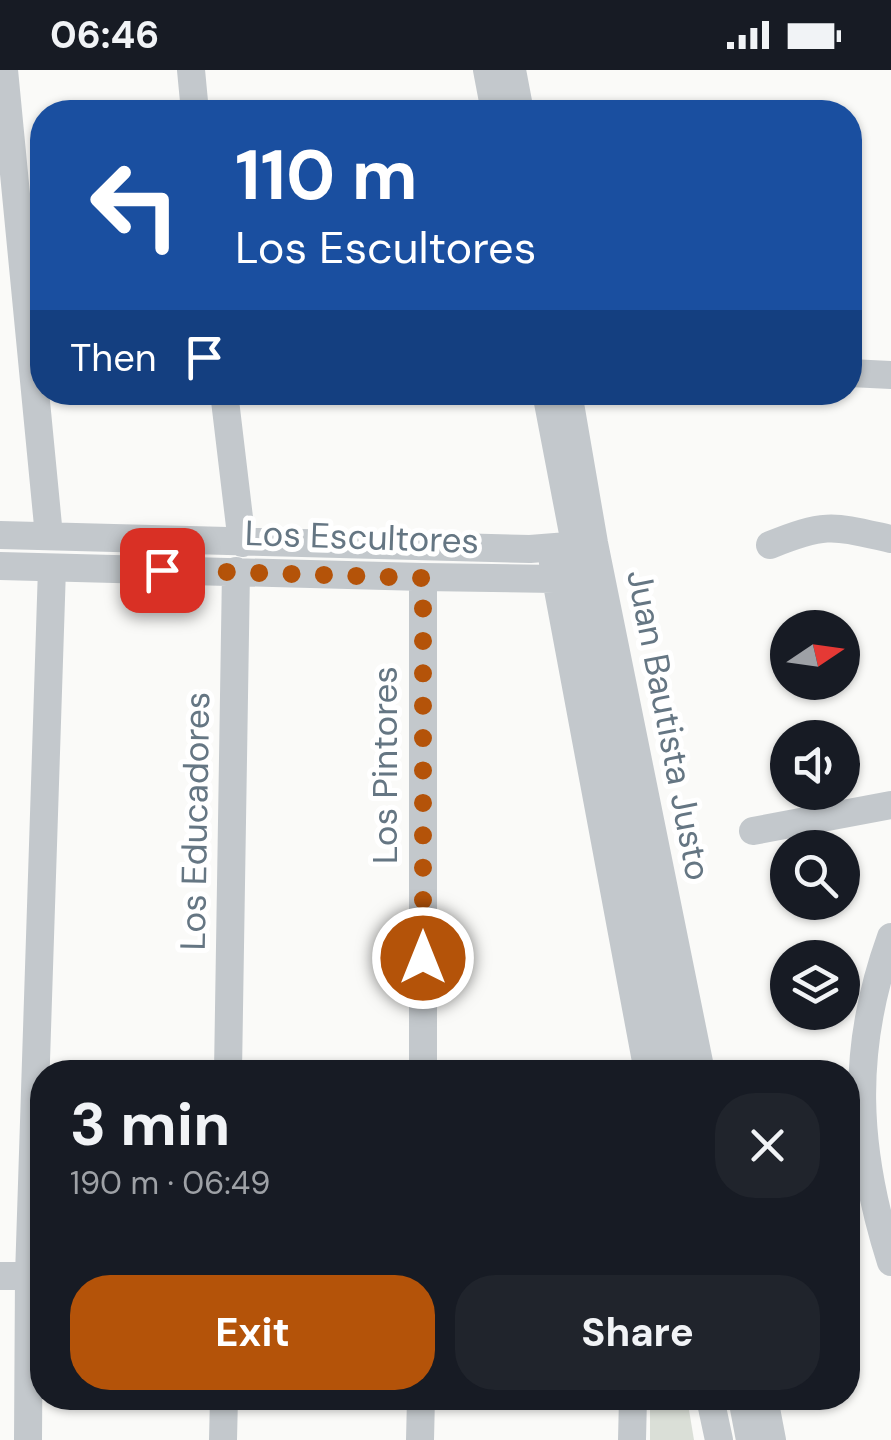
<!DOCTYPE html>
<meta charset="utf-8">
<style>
:root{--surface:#171b24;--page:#20242c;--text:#f1f3f6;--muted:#9ea1a6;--accent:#b45309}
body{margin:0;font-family:"DM Sans",sans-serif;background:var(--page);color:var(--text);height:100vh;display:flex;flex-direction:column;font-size:38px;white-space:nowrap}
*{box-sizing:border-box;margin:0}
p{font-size:32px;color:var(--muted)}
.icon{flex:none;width:55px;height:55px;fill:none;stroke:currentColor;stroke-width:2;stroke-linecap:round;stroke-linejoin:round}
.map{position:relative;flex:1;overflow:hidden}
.side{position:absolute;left:30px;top:990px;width:830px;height:350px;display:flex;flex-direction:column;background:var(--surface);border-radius:40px;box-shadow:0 2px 8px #0004}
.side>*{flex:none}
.top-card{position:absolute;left:30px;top:30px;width:832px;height:305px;border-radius:40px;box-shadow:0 2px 8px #0004;background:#1a4fa0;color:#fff;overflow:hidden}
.needle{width:65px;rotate:77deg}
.tools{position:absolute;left:770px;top:540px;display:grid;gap:20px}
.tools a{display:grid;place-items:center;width:90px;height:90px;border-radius:50%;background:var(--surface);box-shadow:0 2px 8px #0004;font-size:50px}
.pin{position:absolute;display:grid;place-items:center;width:85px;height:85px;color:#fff;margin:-42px;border-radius:20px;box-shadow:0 5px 15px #0006}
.me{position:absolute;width:110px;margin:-55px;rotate:0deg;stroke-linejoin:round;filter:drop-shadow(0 0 8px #0008)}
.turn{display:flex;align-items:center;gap:35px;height:210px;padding:0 40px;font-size:45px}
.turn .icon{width:130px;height:130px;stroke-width:2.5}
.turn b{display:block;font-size:70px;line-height:85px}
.then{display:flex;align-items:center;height:95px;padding:0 40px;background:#0003;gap:20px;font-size:38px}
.round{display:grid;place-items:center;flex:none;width:105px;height:105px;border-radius:40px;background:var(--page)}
.headline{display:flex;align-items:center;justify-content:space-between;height:170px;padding:0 40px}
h1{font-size:60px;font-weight:700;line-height:75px}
.primary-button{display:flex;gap:20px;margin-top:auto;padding:20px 40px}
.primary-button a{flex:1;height:115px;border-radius:40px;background:var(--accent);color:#fff;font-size:40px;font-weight:700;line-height:115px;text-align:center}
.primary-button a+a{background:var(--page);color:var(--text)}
.status{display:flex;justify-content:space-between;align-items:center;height:70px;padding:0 50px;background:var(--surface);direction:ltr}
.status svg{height:28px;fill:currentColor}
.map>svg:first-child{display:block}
.green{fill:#dadfd7}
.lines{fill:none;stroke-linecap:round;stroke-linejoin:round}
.minor{stroke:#c3c8cc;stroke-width:28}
.route{stroke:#b45309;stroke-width:18;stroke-dasharray:0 32.4}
.labels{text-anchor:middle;stroke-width:10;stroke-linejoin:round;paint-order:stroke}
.street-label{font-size:35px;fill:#657683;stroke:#fff}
</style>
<div class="status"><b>06:46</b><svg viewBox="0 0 49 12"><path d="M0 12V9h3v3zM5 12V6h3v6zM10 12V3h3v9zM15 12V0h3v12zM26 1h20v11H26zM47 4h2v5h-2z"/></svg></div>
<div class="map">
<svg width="891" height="1370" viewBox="0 0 891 1370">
<rect width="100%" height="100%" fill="#fafaf8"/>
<path class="green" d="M650,1328H687L694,1370H650Z"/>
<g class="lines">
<path class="minor" d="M4,0L49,466
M191,0L195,42
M487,0L495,42
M512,0L520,42
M850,303L891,305
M224,322L242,473
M546,322L676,1002
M568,322L594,473L701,1002
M0,465L530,479L593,474
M770,475C827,452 833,456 891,469
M553,493L648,1002
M0,496L423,507L555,509L580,505L598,508
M753,761L891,735
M891,867C850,980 855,1079 891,1192
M228,1002L236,501
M423,1002V507
M0,1206H42
M710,1328L719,1370
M742,1328L750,1370
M764,1328L772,1370
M28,1370L29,1206L52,498
M223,1370L224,1328
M420,1370L421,1328
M632,1370L633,1328"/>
</g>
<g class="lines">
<path class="route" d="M162,500L423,508V888"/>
</g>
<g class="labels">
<g class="street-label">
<text transform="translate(362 467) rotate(2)" y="12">Los Escultores</text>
<text transform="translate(669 655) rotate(79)" y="12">Juan Bautista Justo</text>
<text transform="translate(385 695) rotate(-90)" y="12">Los Pintores</text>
<text transform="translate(195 751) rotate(-89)" y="12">Los Educadores</text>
</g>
</g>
</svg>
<div class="tools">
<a><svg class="needle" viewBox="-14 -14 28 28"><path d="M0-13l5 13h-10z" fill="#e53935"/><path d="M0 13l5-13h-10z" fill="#9ea1a6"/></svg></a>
<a><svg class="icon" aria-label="sound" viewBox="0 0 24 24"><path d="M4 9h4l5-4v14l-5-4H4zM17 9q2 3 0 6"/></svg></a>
<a><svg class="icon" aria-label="search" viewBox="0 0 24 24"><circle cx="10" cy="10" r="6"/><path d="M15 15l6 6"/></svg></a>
<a><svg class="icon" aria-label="layers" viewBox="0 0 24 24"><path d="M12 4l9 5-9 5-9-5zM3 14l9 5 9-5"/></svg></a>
</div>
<div class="pin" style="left:162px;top:500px;background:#d93025"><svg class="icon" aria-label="arrive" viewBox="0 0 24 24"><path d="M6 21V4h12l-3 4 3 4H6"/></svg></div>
<svg class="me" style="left:423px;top:888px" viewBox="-20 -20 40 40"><circle r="17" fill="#b45309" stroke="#fff" stroke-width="3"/><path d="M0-11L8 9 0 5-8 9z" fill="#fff"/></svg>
<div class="top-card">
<div class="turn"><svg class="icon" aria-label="left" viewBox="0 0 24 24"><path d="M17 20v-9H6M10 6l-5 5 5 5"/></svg><div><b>110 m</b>Los Escultores</div></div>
<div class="then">Then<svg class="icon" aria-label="arrive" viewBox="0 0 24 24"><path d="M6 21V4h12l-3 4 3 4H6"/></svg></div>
</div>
<section class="side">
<div class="headline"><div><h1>3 min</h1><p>190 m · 06:49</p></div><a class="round"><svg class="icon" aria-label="close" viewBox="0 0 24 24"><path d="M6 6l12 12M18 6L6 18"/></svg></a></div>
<div class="primary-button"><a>Exit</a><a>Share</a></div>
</section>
</div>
